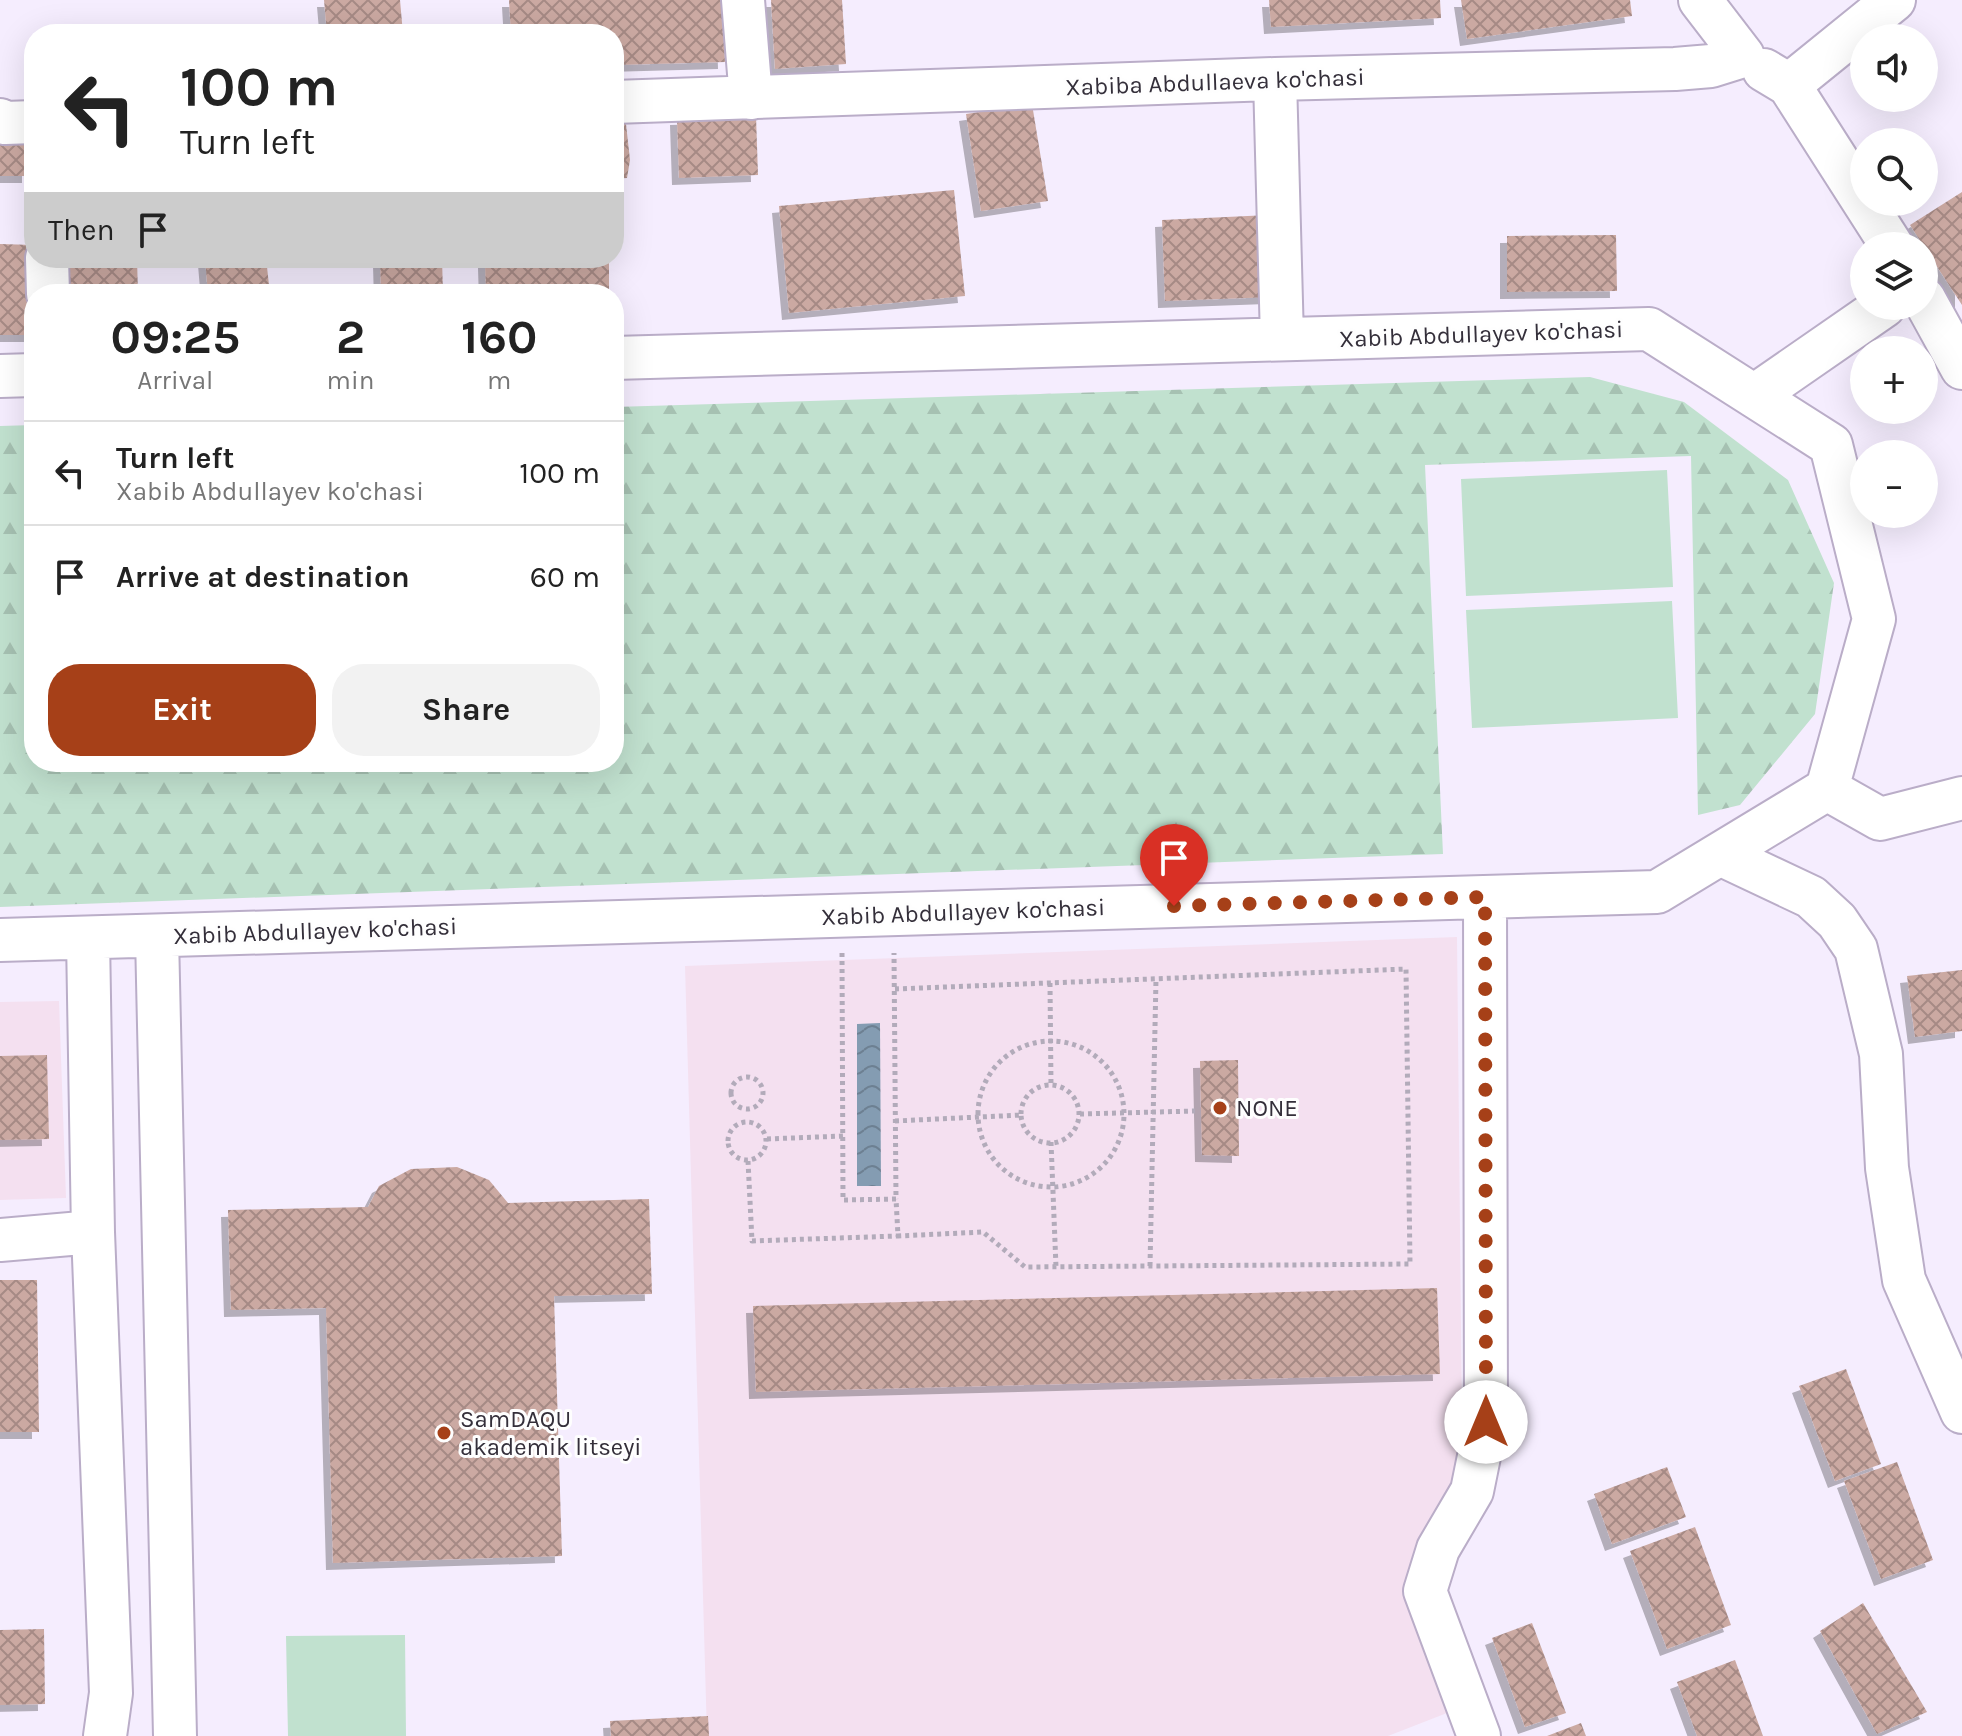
<!DOCTYPE html>
<meta charset="utf-8">
<style>
:root{--surface:#fff;--page:#f2f2f2;--text:#222;--muted:#767676;--line:#e0e0e0;--accent:#a64018}
body{margin:0;font-family:Karla,sans-serif;background:var(--page);color:var(--text);height:100vh;display:flex;flex-direction:column;font-size:30px;white-space:nowrap}
*{box-sizing:border-box;margin:0}
p{font-size:26px;color:var(--muted)}
.icon{flex:none;width:44px;height:44px;fill:none;stroke:currentColor;stroke-width:2;stroke-linecap:round;stroke-linejoin:round}
.map{position:relative;flex:1;overflow:hidden}
.panel{position:absolute;left:24px;top:284px;width:600px;height:488px;display:flex;flex-direction:column;background:var(--surface);border-radius:32px;box-shadow:0 8px 32px #0002}
.panel>*{flex:none}
.banner{position:absolute;left:24px;top:24px;width:600px;height:244px;border-radius:32px;box-shadow:0 8px 32px #0002;background:#fff;color:var(--text);overflow:hidden}
.fabs{position:absolute;left:1850px;top:24px;display:grid;gap:16px}
.fabs a{display:grid;place-items:center;width:88px;height:88px;border-radius:50%;background:var(--surface);box-shadow:0 8px 32px #0002;font-size:40px}
.pin{position:absolute;display:grid;place-items:center;width:68px;height:68px;color:#fff;margin:-82px -34px;border-radius:50% 50% 50% 0;rotate:-45deg;box-shadow:0 0 8px #0007}
.pin .icon{rotate:45deg}
.me{position:absolute;width:88px;margin:-44px;rotate:0deg;stroke-linejoin:round;filter:drop-shadow(0 0 6px #0008)}
.turn{display:flex;align-items:center;gap:28px;height:168px;padding:0 24px;font-size:36px}
.turn .icon{width:104px;height:104px;stroke-width:2.5}
.turn b{display:block;font-size:56px;line-height:68px}
.then{display:flex;align-items:center;height:76px;padding:0 24px;background:#0003;gap:16px;font-size:30px}
.eta{display:flex;justify-content:space-evenly;align-items:center;height:136px;text-align:center}
.eta b{font-size:48px;font-weight:700;line-height:56px}
.cta{display:flex;gap:16px;margin-top:auto;padding:16px 24px}
.cta a{flex:1;height:92px;border-radius:32px;background:var(--accent);color:#fff;font-size:32px;font-weight:700;line-height:92px;text-align:center}
.cta a+a{background:var(--page);color:var(--text)}
ul{padding:0;list-style:none}
li{display:flex;align-items:center;gap:24px;height:104px;padding:0 24px;border-top:2px solid var(--line)}
li div{flex:1}
li b{display:block;font-size:30px}
li em{font-style:normal}
.map>svg:first-child{display:block}
.education{fill:#f4e0f0}
.forest{fill:url(#forest-firs)}
.green{fill:#c1e1cf}
.water{fill:url(#water-waves)}
.building{fill:url(#building-cross-hatch);filter:url(#shadow)}
.lines{fill:none;stroke-linecap:round;stroke-linejoin:round}
.minor-casing{stroke:#baadc8;stroke-width:46}
.path{stroke:#b2abba;stroke-width:5;stroke-dasharray:4 4;stroke-linecap:butt}
.minor{stroke:#fff;stroke-width:42}
.route{stroke:#a64018;stroke-width:14;stroke-dasharray:0 25.2}
.poi-dot{fill:#a64018;stroke:#fefefe;stroke-width:3}
.labels{text-anchor:middle;stroke-width:6;stroke-linejoin:round;paint-order:stroke}
.street-label{font-size:24px;fill:#342f3a;stroke:#fefefe}
.poi-label{font-size:24px;fill:#342f3a;stroke:#fefefe;text-anchor:start}
</style>
<div class="map">
<svg width="1962" height="1736" viewBox="0 0 1962 1736">
<defs>
<pattern id="forest-firs" width="22" height="20" patternUnits="userSpaceOnUse" patternTransform="scale(2)"><rect width="22" height="20" fill="#c1e1cf"/><path d="M5 1l3.5 6h-7zM16 11l3.5 6h-7z" fill="#a6c1b2"/></pattern>
<pattern id="water-waves" width="16" height="10" patternUnits="userSpaceOnUse" patternTransform="scale(2)"><rect width="16" height="10" fill="#849cb2"/><path d="M0 5q4-4 8 0t8 0" fill="none" stroke="#6d8092"/></pattern>
<pattern id="building-cross-hatch" width="8" height="8" patternUnits="userSpaceOnUse" patternTransform="scale(2)"><rect width="8" height="8" fill="#cba9a2"/><path d="M0 0l8 8M0 8l8-8" fill="none" stroke="#a68a85"/></pattern>
<filter id="shadow"><feDropShadow dx="-7" dy="7" stdDeviation="0" flood-color="#0004"/></filter>
</defs>
<rect width="100%" height="100%" fill="#f5edfe"/>
<path class="education" d="M1457,937L1462,1425L1453,1487L1405,1586L1447,1713L1388,1736H707L685,966Z
M59,1001L66,1198L0,1200V1002Z"/>
<path class="forest" d="M1590,377L1684,402L1788,480L1834,583L1815,714L1740,805L1698,815L1691,456L1425,465L1443,854L0,907V426L34,425V762H614V407Z"/>
<path class="green" d="M1667,470L1673,587L1466,596L1461,479Z
M1672,601L1678,718L1472,728L1466,610Z
M405,1635L406,1736H288L286,1636Z"/>
<path class="water" d="M880,1023L881,1186H857V1024Z"/>
<path class="building" d="M324,0H400L403,34H327Z
M509,0H723L725,62L614,65V34H511Z
M771,0H842L846,64L775,69Z
M1269,0H1440L1441,18L1271,27Z
M1461,0H1630L1632,16L1467,39Z
M1032,104L1048,201L981,211L966,114Z
M614,115H625L630,160L627,178L614,179Z
M756,116L758,175L679,178L677,118Z
M0,139H29V176H0Z
M954,190L965,296L789,313L779,206Z
M1962,192V305L1910,225Z
M1269,215L1273,297L1165,301L1162,220Z
M1616,235L1617,291L1507,292V236Z
M0,244L34,245V335H0Z
M65,258H137L138,294H66Z
M205,258H266L270,294H208Z
M380,258H442L443,294H381Z
M609,259V294H486L485,261Z
M1962,970V1031L1915,1037L1907,976Z
M47,1055L49,1139L0,1140V1056Z
M1238,1060L1239,1156L1202,1155L1200,1061Z
M457,1167L489,1180L508,1203L649,1199L652,1294L554,1296L562,1556L333,1563L326,1308L231,1310L228,1210L368,1207L379,1186L411,1169Z
M0,1280H37L39,1432H0Z
M1437,1288L1440,1374L756,1392L753,1306Z
M1846,1369L1881,1464L1835,1481L1799,1386Z
M1897,1462L1933,1560L1881,1579L1844,1481Z
M1667,1467L1686,1517L1612,1544L1594,1494Z
M1695,1527L1731,1625L1667,1649L1630,1551Z
M1863,1603L1927,1712L1877,1734L1820,1631Z
M1532,1623L1566,1713L1525,1727L1492,1638Z
M44,1629L45,1704L0,1705V1630Z
M1735,1660L1763,1736H1697L1677,1682Z
M708,1716L709,1736H611L610,1721Z
M1581,1723L1586,1736H1547Z"/>
<g class="lines">
<g class="minor-casing">
<path id="minor" d="M743,0L751,98
M1764,70L1789,85L1894,0
M1275,79L1282,339
M1789,85L1892,246
M614,102L1275,79L1675,69L1711,66L1743,56L1700,0
M0,120L5,123L34,122
M47,258L48,294
M1924,299L1962,368
M0,376L34,375
M1754,396L1884,306
M1827,789L1880,819L1962,798
M1720,854L1811,897L1837,921L1856,949L1881,1054L1887,1168L1904,1280L1962,1412
M157,936L175,1736
M88,938L93,1232L111,1693L105,1736
M0,940L1657,892L1827,789L1874,619L1831,445L1649,329L614,358
M0,1240L93,1232
M1479,1736L1425,1591L1438,1549L1472,1491L1486,1422L1485,897"/>
</g>
<path class="path" d="M842,953L843,1200L896,1199L894,953
M1050,983L1051,1085
M895,989L1406,969L1410,1264L1025,1267L983,1232L898,1236L896,1199
M978 1114a73 73 0 1 1 146 0a73 73 0 1 1-146 0Z
M731 1093a16 16 0 1 1 32 0a16 16 0 1 1-32 0Z
M1021 1114a29 29 0 1 1 58 0a29 29 0 1 1-58 0Z
M1080,1114L1195,1111
M895,1121L1022,1115
M728 1141a19 19 0 1 1 38 0a19 19 0 1 1-38 0Z
M767,1139L843,1136
M1051,1142L1056,1267
M748,1161L752,1241L898,1236
M1150,1266L1156,979"/>
<use href="#minor" class="minor"/>
</g>
<g class="lines">
<path class="route" d="M1174,906L1485,897L1486,1422"/>
</g>
<g class="poi-dot">
<circle cx="1220" cy="1108" r="8"/>
<circle cx="444" cy="1433" r="8"/>
</g>
<g class="labels">
<g class="street-label">
<text transform="translate(1215 82) rotate(-2)" y="8">Xabiba Abdullaeva ko'chasi</text>
<text transform="translate(1481 334) rotate(-2)" y="8">Xabib Abdullayev ko'chasi</text>
<text transform="translate(963 912) rotate(-2)" y="8">Xabib Abdullayev ko'chasi</text>
<text transform="translate(315 931) rotate(-2)" y="8">Xabib Abdullayev ko'chasi</text>
</g>
<g class="poi-label">
<text x="1236" y="1116">NONE</text>
<text x="460" y="1427">SamDAQU<tspan x="460" dy="28">akademik litseyi</tspan></text>
</g>
</g>
</svg>
<div class="fabs">
<a><svg class="icon" aria-label="sound" viewBox="0 0 24 24"><path d="M4 9h4l5-4v14l-5-4H4zM17 9q2 3 0 6"/></svg></a>
<a><svg class="icon" aria-label="search" viewBox="0 0 24 24"><circle cx="10" cy="10" r="6"/><path d="M15 15l6 6"/></svg></a>
<a><svg class="icon" aria-label="layers" viewBox="0 0 24 24"><path d="M12 4l9 5-9 5-9-5zM3 14l9 5 9-5"/></svg></a>
<a>+</a>
<a>−</a>
</div>
<div class="pin" style="left:1174px;top:906px;background:#d93025"><svg class="icon" aria-label="arrive" viewBox="0 0 24 24"><path d="M6 21V4h12l-3 4 3 4H6"/></svg></div>
<svg class="me" style="left:1486px;top:1422px" viewBox="-20 -20 40 40"><circle r="19" fill="#fff"/><path d="M0-13L10 11 0 6-10 11z" fill="#a64018"/></svg>
<div class="banner">
<div class="turn"><svg class="icon" aria-label="left" viewBox="0 0 24 24"><path d="M17 20v-9H6M10 6l-5 5 5 5"/></svg><div><b>100 m</b>Turn left</div></div>
<div class="then">Then<svg class="icon" aria-label="arrive" viewBox="0 0 24 24"><path d="M6 21V4h12l-3 4 3 4H6"/></svg></div>
</div>
<section class="panel">
<div class="eta">
<div><b>09:25</b><p>Arrival</p></div>
<div><b>2</b><p>min</p></div>
<div><b>160</b><p>m</p></div>
</div>
<ul>
<li><svg class="icon" aria-label="left" viewBox="0 0 24 24"><path d="M17 20v-9H6M10 6l-5 5 5 5"/></svg><div><b>Turn left</b><p>Xabib Abdullayev ko'chasi</p></div><em>100 m</em></li>
<li><svg class="icon" aria-label="arrive" viewBox="0 0 24 24"><path d="M6 21V4h12l-3 4 3 4H6"/></svg><div><b>Arrive at destination</b></div><em>60 m</em></li>
</ul>
<div class="cta"><a>Exit</a><a>Share</a></div>
</section>
</div>
